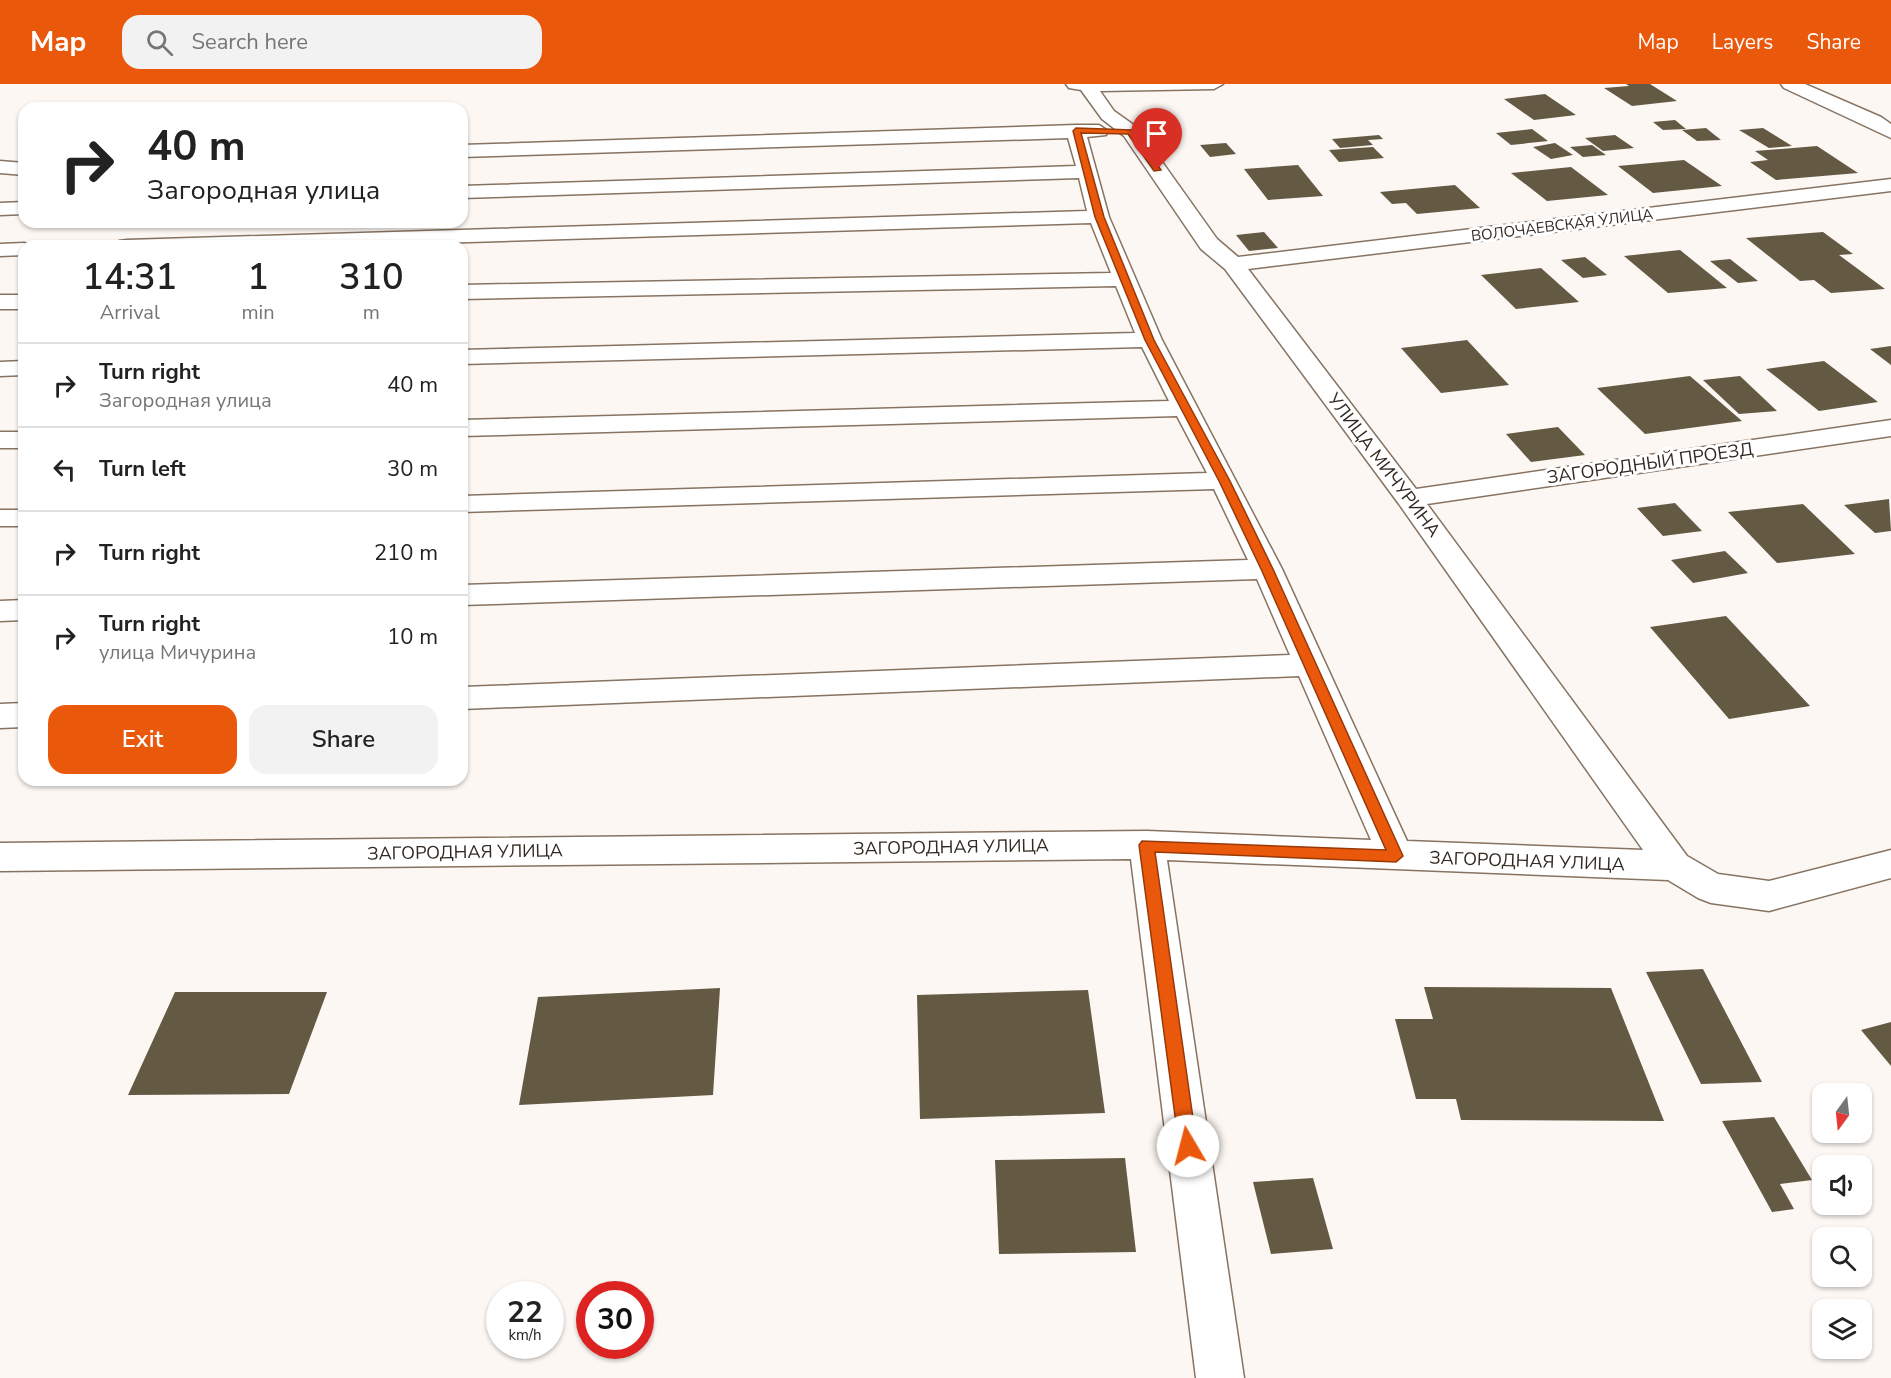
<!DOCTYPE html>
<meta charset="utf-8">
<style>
:root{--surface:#fff;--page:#f2f2f2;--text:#222;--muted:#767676;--line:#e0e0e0;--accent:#ea580c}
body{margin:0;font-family:"Nunito Sans",sans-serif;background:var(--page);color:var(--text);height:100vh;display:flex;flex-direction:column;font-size:22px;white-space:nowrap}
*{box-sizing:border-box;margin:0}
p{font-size:20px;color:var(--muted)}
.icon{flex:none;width:33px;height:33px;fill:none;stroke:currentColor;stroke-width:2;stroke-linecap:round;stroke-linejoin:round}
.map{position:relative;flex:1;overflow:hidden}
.drawer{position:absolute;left:18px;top:156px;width:450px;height:546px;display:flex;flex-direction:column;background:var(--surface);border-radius:18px;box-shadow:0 2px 4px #0004}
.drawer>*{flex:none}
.guide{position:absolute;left:18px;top:18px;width:450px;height:126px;border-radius:18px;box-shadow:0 2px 4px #0004;background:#fff;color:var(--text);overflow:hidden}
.needle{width:39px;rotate:195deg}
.fabs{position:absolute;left:1812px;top:999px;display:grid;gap:12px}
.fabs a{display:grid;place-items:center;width:60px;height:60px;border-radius:12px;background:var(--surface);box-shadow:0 2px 4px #0004;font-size:30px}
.speed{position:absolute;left:486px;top:1197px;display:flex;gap:12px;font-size:30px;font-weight:700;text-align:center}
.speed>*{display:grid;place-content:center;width:78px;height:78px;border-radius:50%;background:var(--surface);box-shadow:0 2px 4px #0004;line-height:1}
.speed small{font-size:15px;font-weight:400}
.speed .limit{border:9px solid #d22;background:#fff;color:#111}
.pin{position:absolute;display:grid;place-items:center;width:51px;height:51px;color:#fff;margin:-62px -26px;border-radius:50% 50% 50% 0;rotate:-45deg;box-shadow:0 0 6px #0007}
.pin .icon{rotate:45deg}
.me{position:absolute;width:66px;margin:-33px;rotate:352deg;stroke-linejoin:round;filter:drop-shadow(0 0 4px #0008)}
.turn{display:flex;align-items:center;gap:21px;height:126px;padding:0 30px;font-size:27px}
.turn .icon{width:78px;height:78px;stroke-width:2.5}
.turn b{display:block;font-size:42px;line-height:51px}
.eta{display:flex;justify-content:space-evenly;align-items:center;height:102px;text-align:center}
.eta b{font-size:36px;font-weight:600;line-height:42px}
.button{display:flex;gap:12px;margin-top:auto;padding:12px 30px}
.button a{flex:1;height:69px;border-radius:18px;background:var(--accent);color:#fff;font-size:24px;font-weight:600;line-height:69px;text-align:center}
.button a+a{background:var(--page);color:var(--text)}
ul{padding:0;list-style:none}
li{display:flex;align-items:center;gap:18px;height:84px;padding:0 30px;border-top:2px solid var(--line)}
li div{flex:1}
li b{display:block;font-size:22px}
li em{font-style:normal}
header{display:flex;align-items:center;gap:36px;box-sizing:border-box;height:84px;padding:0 30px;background:var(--accent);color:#fff}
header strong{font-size:28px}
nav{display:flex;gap:33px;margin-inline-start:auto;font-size:21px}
.search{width:420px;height:54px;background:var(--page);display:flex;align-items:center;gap:15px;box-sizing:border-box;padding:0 21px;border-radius:18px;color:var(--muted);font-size:22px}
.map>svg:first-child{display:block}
.building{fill:#645943}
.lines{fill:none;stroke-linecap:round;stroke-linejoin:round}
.minor-casing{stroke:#877361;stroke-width:3}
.minor{fill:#fff;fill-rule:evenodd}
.route{fill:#ea580c;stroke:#983908;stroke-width:1.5}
.labels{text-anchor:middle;stroke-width:6;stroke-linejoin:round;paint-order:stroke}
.far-street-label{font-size:15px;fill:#322a22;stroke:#fff}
.street-label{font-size:18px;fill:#322a22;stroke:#fff}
</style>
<header>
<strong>Map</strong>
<div class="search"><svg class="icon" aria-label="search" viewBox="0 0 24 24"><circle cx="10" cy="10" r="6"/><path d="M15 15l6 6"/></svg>Search here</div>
<nav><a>Map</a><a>Layers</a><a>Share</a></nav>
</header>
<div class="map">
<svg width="1891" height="1294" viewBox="0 0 1891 1294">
<rect width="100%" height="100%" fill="#fcf7f3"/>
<path class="building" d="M1626,0H1650L1677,17L1632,22L1604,4L1629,2Z
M1545,10L1576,31L1534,36L1504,15Z
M1675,36L1686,45L1663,46L1653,38Z
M1706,44L1721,56L1697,57L1682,46Z
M1763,44L1792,62L1769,64L1739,46Z
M1532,45L1548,57L1511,61L1496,49Z
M1379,51L1383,55L1368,56L1373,61L1340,64L1332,55Z
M1615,51L1634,64L1603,67L1585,54Z
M1226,59L1236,70L1210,73L1200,61Z
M1555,59L1573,71L1551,75L1533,63Z
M1592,61L1606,71L1583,73L1570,63Z
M1817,62L1858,89L1776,96L1750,78L1768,76L1755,67Z
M1373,63L1384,74L1339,78L1329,66Z
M1684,76L1722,102L1653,109L1618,82Z
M1298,81L1323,112L1268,116L1244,85Z
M1571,83L1608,111L1547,117L1511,89Z
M1455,101L1480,124L1417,130L1406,119L1392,120L1380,108Z
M1264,148L1278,164L1249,167L1236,151Z
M1823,148L1853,170L1839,171L1885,205L1831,209L1814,196L1800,197L1746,154Z
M1680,166L1727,204L1668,209L1624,172Z
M1585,173L1607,191L1583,194L1561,176Z
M1730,175L1758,197L1738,199L1710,177Z
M1541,184L1579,218L1516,225L1481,191Z
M1467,256L1509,301L1441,309L1401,264Z
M1891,262V281L1870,265Z
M1824,277L1878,318L1819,327L1766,285Z
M1690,292L1742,337L1645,350L1597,304Z
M1740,292L1777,327L1739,330L1703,296Z
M1558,343L1585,371L1531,378L1506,350Z
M1889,415L1891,447L1875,449L1844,421Z
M1675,419L1702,447L1663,452L1637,424Z
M1803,420L1855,470L1777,479L1728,428Z
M1725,467L1748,489L1693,499L1671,476Z
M1726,532L1810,622L1729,635L1650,543Z
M1703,885L1762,998L1701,1000L1646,888Z
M1424,903L1611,904L1664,1037L1461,1036L1456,1015H1416L1395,935H1433Z
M720,904L713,1011L519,1021L538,913Z
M1088,906L1105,1029L920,1035L917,911Z
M175,908H327L289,1010L128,1011Z
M1891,938V982L1861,946Z
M1774,1033L1812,1096L1780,1100L1794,1125L1772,1128L1722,1037Z
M1125,1074L1136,1168L999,1170L995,1076Z
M1313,1094L1333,1165L1271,1170L1253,1098Z"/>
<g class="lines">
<g class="minor-casing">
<path id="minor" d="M1066,0H1223L1214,5L1100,7L1114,27L1138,44L1217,155L1238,173L1891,95V107L1248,185L1416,405L1891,336V352L1427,420L1687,772L1718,790L1769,797L1891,766V794L1769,827L1711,819L1698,814L1668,796L1167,776L1244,1294H1196L1131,775L0,787V759L1147,747L1371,756L1299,592L462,625V603L1290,571L1257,495L462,521V501L1248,476L1214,405L462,428V412L1207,389L1177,332L462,352V336L1169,317L1142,263L462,280V266L1135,249L1116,202L462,215V201L1111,189L1091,139L340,162H116L119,157L127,156L1087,127L1079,94L462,114V102L1076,82L1068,54L462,73V61L1076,41H1099L1108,47L1106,51L1087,53L1109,133L1162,256L1282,485L1407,757L1643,766L1399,420L1225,185L1201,165L1124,52L1102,35L1081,6L1069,4Z
M1781,0H1805L1881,33L1891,40V54L1784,4Z
M0,77L24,79V91L0,89Z
M24,118V130L0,131V119Z
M24,159L33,162H24V171L0,172V160Z
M0,211H24V225H0Z
M24,277V291L0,292V278Z
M0,348H24V364H0Z
M0,426H24V442H0Z
M24,516V536L0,537V517Z
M24,619V643L0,644V620Z"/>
</g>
<use href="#minor" class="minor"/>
</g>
<path class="route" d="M1076,44L1133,46L1161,86L1154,87L1128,50L1081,49L1104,133L1154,256L1230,397L1273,485L1403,772L1396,778L1155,768L1197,1062L1194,1068L1188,1071L1182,1068L1179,1062L1139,761L1142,757L1386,766L1261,485L1219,397L1145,256L1095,133L1073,47Z"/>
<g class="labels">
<g class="far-street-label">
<text transform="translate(1562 141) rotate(-7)" y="5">ВОЛОЧАЕВСКАЯ УЛИЦА</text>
</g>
<g class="street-label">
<text transform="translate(1650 379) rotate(-8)" y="6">ЗАГОРОДНЫЙ ПРОЕЗД</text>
<text transform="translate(1384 381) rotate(53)" y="6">УЛИЦА МИЧУРИНА</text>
<text transform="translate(951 763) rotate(-1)" y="6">ЗАГОРОДНАЯ УЛИЦА</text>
<text transform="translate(465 768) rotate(-1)" y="6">ЗАГОРОДНАЯ УЛИЦА</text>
<text transform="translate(1527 777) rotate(2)" y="6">ЗАГОРОДНАЯ УЛИЦА</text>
</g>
</g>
</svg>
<div class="fabs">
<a><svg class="needle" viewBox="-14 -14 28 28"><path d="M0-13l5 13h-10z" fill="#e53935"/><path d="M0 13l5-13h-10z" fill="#767676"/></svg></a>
<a><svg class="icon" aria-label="sound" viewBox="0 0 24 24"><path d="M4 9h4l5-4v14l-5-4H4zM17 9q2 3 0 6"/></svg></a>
<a><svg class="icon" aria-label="search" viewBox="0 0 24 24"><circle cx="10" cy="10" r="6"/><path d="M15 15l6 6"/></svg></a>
<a><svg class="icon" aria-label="layers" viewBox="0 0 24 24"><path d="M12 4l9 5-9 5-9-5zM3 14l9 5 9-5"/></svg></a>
</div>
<div class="speed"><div>22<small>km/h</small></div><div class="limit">30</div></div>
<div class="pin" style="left:1157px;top:86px;background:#d93025"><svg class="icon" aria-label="arrive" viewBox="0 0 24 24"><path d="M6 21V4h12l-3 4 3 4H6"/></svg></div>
<svg class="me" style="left:1188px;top:1062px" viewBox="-20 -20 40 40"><circle r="19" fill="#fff"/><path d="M0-13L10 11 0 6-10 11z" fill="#ea580c"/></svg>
<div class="guide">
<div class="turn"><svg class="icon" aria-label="right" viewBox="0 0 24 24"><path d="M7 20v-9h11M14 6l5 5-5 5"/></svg><div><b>40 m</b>Загородная улица</div></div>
</div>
<section class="drawer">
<div class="eta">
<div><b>14:31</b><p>Arrival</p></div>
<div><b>1</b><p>min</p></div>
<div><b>310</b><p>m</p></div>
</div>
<ul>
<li><svg class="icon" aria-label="right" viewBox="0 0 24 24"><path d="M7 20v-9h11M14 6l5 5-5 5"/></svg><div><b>Turn right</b><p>Загородная улица</p></div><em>40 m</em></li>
<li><svg class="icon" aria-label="left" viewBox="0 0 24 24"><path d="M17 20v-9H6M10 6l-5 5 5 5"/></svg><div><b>Turn left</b></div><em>30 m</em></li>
<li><svg class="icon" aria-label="right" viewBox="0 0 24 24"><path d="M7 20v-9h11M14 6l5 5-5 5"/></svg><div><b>Turn right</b></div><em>210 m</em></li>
<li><svg class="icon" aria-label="right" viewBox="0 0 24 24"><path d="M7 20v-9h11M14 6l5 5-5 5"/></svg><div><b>Turn right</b><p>улица Мичурина</p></div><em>10 m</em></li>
</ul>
<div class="button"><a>Exit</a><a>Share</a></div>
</section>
</div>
